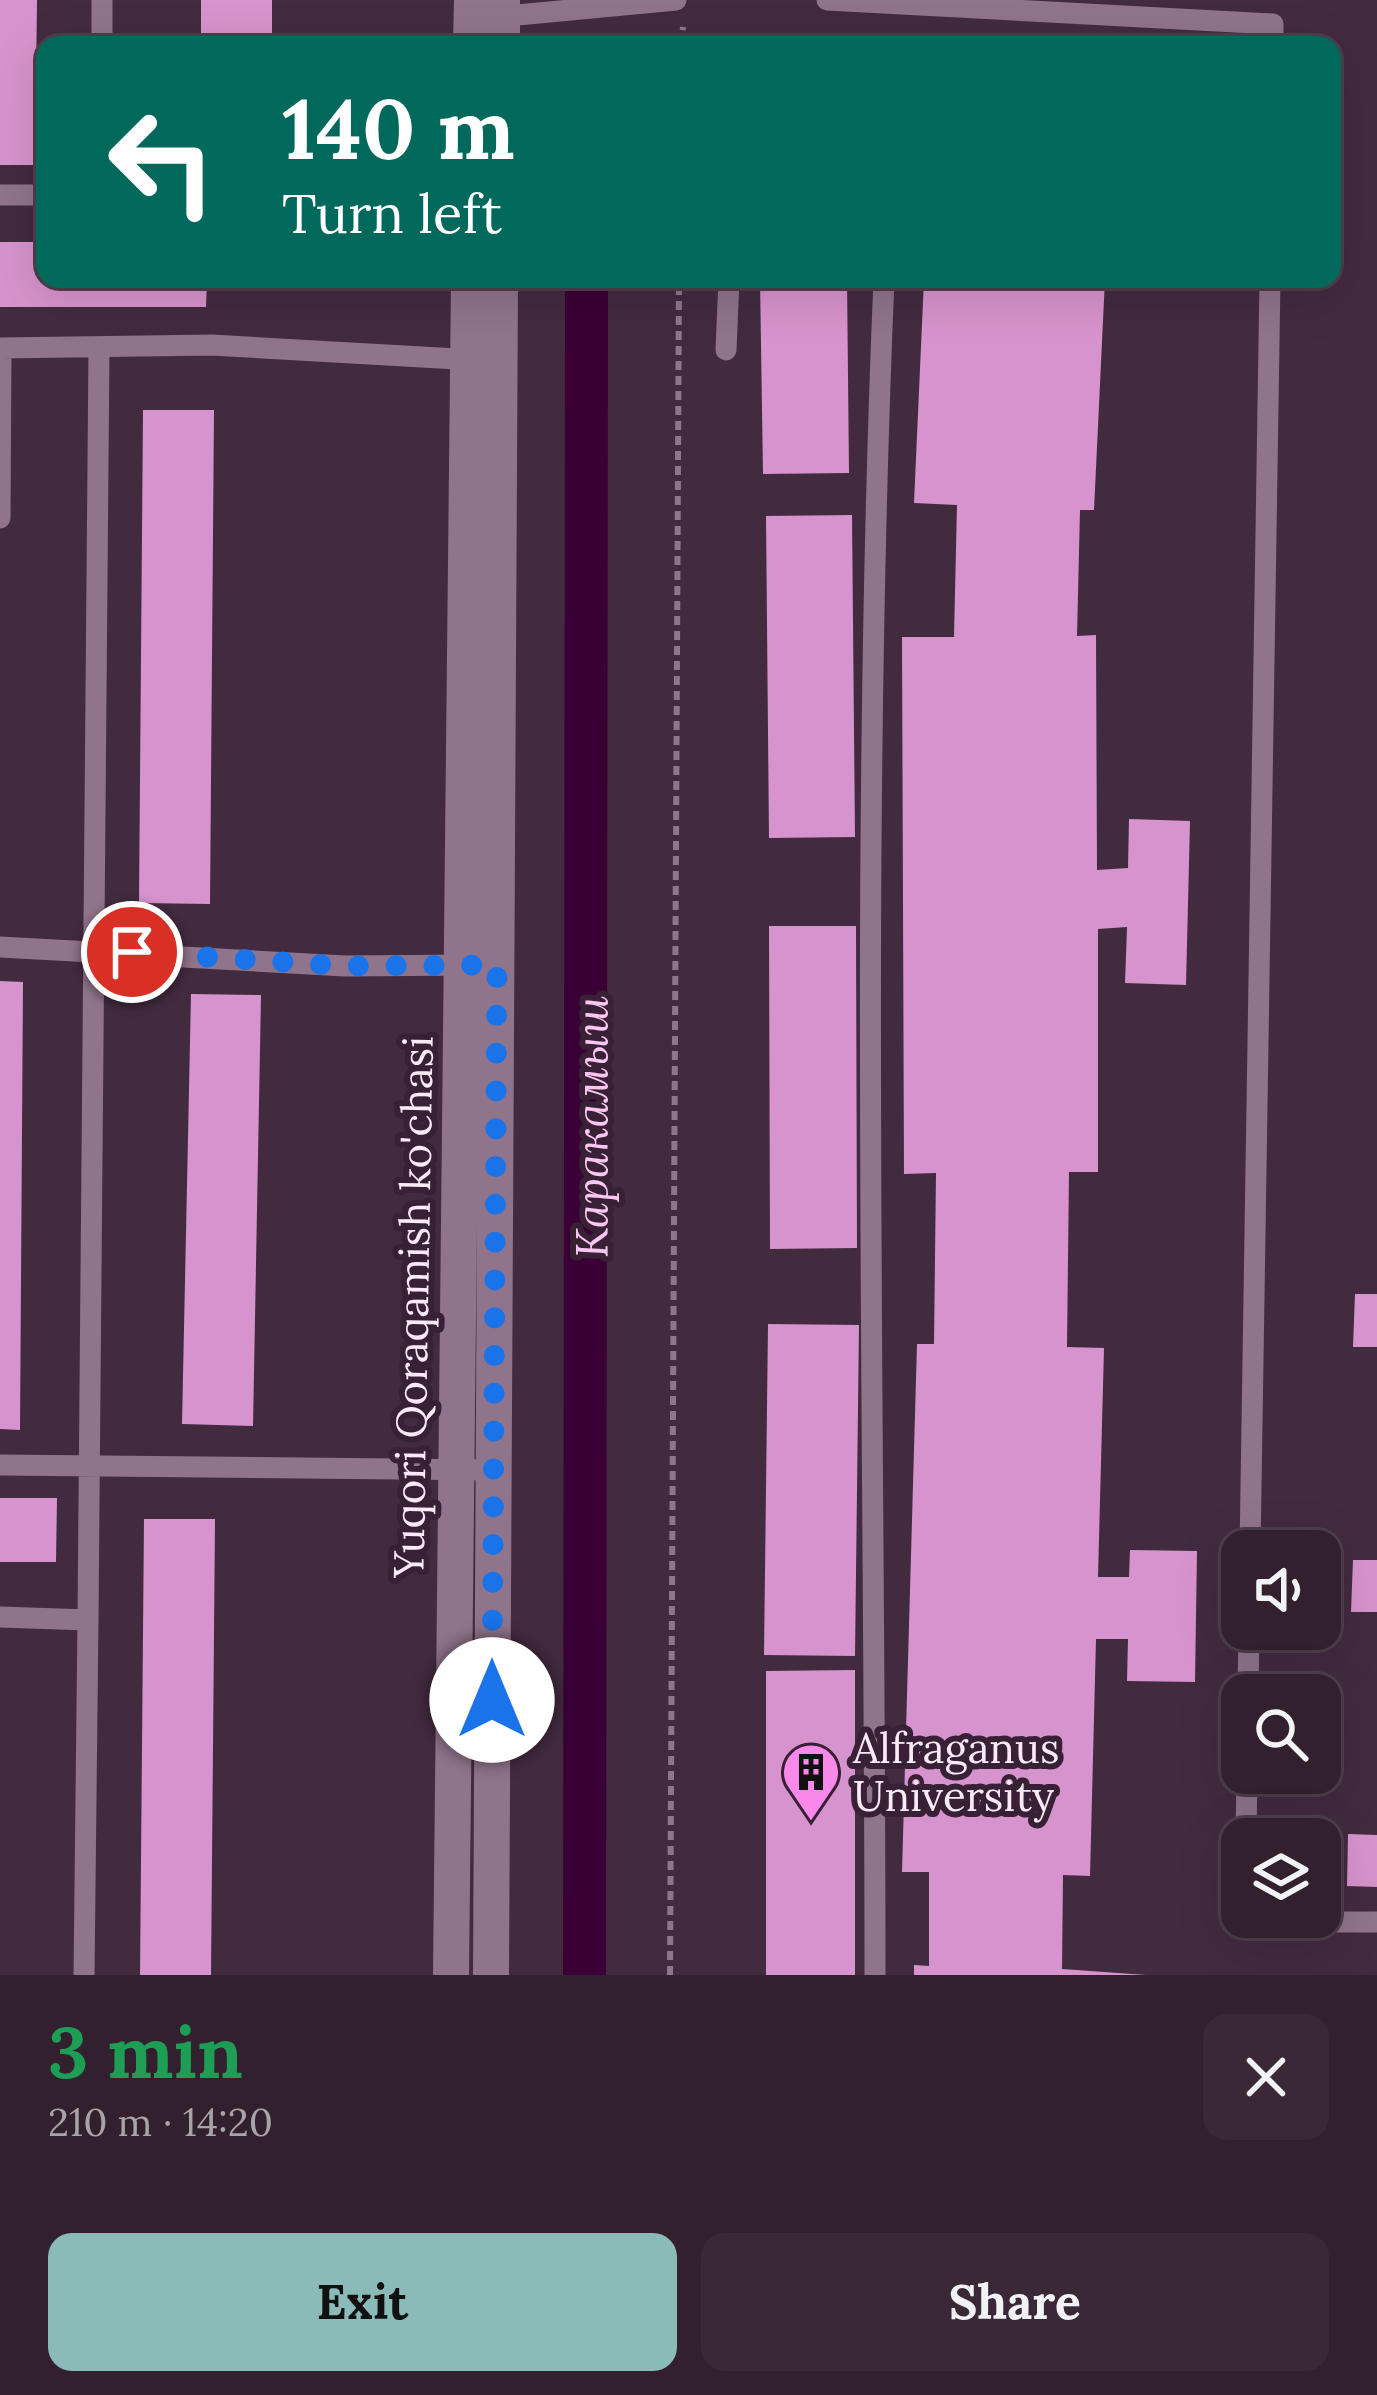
<!DOCTYPE html>
<meta charset="utf-8">
<style>
:root{--surface:#32202f;--page:#3a2837;--text:#f1f3f6;--muted:#a8a3aa;--line:#4d3e4b;--accent:#8bbbb9}
body{margin:0;font-family:Lora,serif;background:var(--page);color:var(--text);height:100vh;display:flex;flex-direction:column;font-size:45px;white-space:nowrap}
*{box-sizing:border-box;margin:0}
p{font-size:39px;color:var(--muted)}
.icon{flex:none;width:66px;height:66px;fill:none;stroke:currentColor;stroke-width:2;stroke-linecap:round;stroke-linejoin:round}
.map{position:relative;height:1975px;overflow:hidden}
.details{display:flex;flex-direction:column;background:var(--surface);flex:1}
.details>*{flex:none}
.banner{position:absolute;left:36px;top:36px;width:1305px;height:252px;border-radius:24px;box-shadow:0 12px 48px #0002,0 0 0 3px var(--line);background:#00695c;color:#fff;overflow:hidden}
.tools{position:absolute;left:1221px;top:1530px;display:grid;gap:24px}
.tools a{display:grid;place-items:center;width:120px;height:120px;border-radius:24px;background:var(--surface);box-shadow:0 12px 48px #0002,0 0 0 3px var(--line);font-size:60px}
.pin{position:absolute;display:grid;place-items:center;width:102px;height:102px;color:#fff;margin:-51px;border:6px solid #fff;border-radius:50%;box-shadow:0 3px 12px #0007}
.me{position:absolute;width:132px;margin:-66px;rotate:0deg;stroke-linejoin:round;filter:drop-shadow(0 0 9px #0008)}
.turn{display:flex;align-items:center;gap:42px;height:252px;padding:0 48px;font-size:54px}
.turn .icon{width:156px;height:156px;stroke-width:2.5}
.turn b{display:block;font-size:84px;line-height:102px}
.round{display:grid;place-items:center;flex:none;width:126px;height:126px;border-radius:24px;background:var(--page)}
.overview{display:flex;align-items:center;justify-content:space-between;height:204px;padding:0 48px}
h1{font-size:72px;font-weight:700;line-height:90px;color:#1e9e55}
.action{display:flex;gap:24px;margin-top:auto;padding:24px 48px}
.action a{flex:1;height:138px;border-radius:24px;background:var(--accent);color:#111;font-size:48px;font-weight:700;line-height:138px;text-align:center}
.action a+a{background:var(--page);color:var(--text)}
.map>svg:first-child{display:block}
.water{fill:#3a0036}
.building{fill:#d793cd}
.lines{fill:none;stroke-linecap:round;stroke-linejoin:round}
.path{stroke:#8d7889;stroke-width:6;stroke-dasharray:9 6;stroke-linecap:butt}
.lane{stroke:#90748b;stroke-width:21}
.secondary{stroke:#90748b;stroke-width:36}
.route{stroke:#1a73e8;stroke-width:21;stroke-dasharray:0 37.8}
.labels{text-anchor:middle;stroke-width:12;stroke-linejoin:round;paint-order:stroke}
.street-label{font-size:42px;fill:#faeaf7;stroke:#382135}
.poi-label{font-size:42px;fill:#faeaf7;stroke:#382135;text-anchor:start}
.water-label{font-size:45px;font-style:italic;fill:#fcc6f3;stroke:#382135}
</style>
<div class="map">
<svg width="1377" height="1975" viewBox="0 0 1377 1975">
<rect width="100%" height="100%" fill="#432b3f"/>
<path class="water" d="M565,279H608L606,1975H563Z"/>
<path class="building" d="M0,0H37L35,165H0Z
M201,0H272V45H201Z
M0,242H45V279H207L206,307H0Z
M760,279H847L849,473L763,474Z
M924,279H1105L1094,510H1080L1077,636L1096,635L1097,870L1128,868L1129,819L1190,821L1186,985L1125,983L1127,927L1098,929V1172H1069L1067,1347L1104,1348L1098,1577H1129L1130,1550L1197,1551L1195,1682L1127,1681L1128,1639H1096L1090,1876L1063,1875L1062,1969L1146,1975H914V1965L929,1966V1872H902L917,1344H934L936,1173L904,1174L902,637H954L957,505L914,503Z
M143,410H214L210,904L139,903Z
M852,515L855,837L769,838L766,516Z
M769,926H856L857,1248L770,1249Z
M0,981L23,982L20,1430L0,1429Z
M191,994L261,995L253,1426L182,1424Z
M1355,1294H1377V1347H1353Z
M768,1324L859,1325L855,1656L764,1655Z
M0,1498H57L56,1562H0Z
M144,1519H215L211,1975H140Z
M1353,1560H1377V1612H1351Z
M855,1670V1975H766V1671Z
M1348,1834L1377,1835V1887L1347,1886Z"/>
<g class="lines">
<path class="path" d="M681,45L683,27
M670,1975L679,279"/>
<path class="lane" d="M827,0L1273,24V45
M496,17L676,0
M102,45V0
M0,195H45
M0,348L212,345L475,360
M726,350L729,279
M0,518L1,348
M0,947L345,966L472,965
M0,1465L494,1470
M1250,1551L1270,279
M0,1617L88,1620L99,348
M1248,1695L1249,1629
M1246,1839L1247,1773
M1244,1917V1922H1377
M84,1975L88,1620
M875,1975C875,1410 860,844 884,279"/>
<path class="secondary" d="M471,45L472,0
M502,45V0
M451,1975L469,279
M491,1975L500,279"/>
</g>
<g class="lines">
<path class="route" d="M132,952L345,966L497,965L492,1700"/>
</g>
<defs>
<g id="building-pin" transform="scale(3)"><path d="M0 17L-7.5 6A9.5 9.5 0 1 1 7.5 6Z" fill="#f888ea" stroke="#382135"/><path d="M-4-6H4V6H1V3H-1V6H-4ZM-2.5-4.3h1.7v1.8h-1.7ZM.8-4.3h1.7v1.8H.8ZM-2.5-1h1.7V.8h-1.7ZM.8-1h1.7V.8H.8Z" fill="#111"/></g>
</defs>
<g fill-rule="evenodd">
<use href="#building-pin" x="811" y="1772"/>
</g>
<g class="labels">
<g class="street-label">
<text transform="translate(413 1307) rotate(-89)" y="15">Yuqori Qoraqamish ko'chasi</text>
</g>
<g class="poi-label">
<text x="853" y="1763">Alfraganus<tspan x="853" dy="48">University</tspan></text>
</g>
<g class="water-label">
<text transform="translate(592 1127) rotate(-90)" y="16">Каракамыш</text>
</g>
</g>
</svg>
<div class="tools">
<a><svg class="icon" aria-label="sound" viewBox="0 0 24 24"><path d="M4 9h4l5-4v14l-5-4H4zM17 9q2 3 0 6"/></svg></a>
<a><svg class="icon" aria-label="search" viewBox="0 0 24 24"><circle cx="10" cy="10" r="6"/><path d="M15 15l6 6"/></svg></a>
<a><svg class="icon" aria-label="layers" viewBox="0 0 24 24"><path d="M12 4l9 5-9 5-9-5zM3 14l9 5 9-5"/></svg></a>
</div>
<div class="pin" style="left:132px;top:952px;background:#d93025"><svg class="icon" aria-label="arrive" viewBox="0 0 24 24"><path d="M6 21V4h12l-3 4 3 4H6"/></svg></div>
<svg class="me" style="left:492px;top:1700px" viewBox="-20 -20 40 40"><circle r="19" fill="#fff"/><path d="M0-13L10 11 0 6-10 11z" fill="#1a73e8"/></svg>
<div class="banner">
<div class="turn"><svg class="icon" aria-label="left" viewBox="0 0 24 24"><path d="M17 20v-9H6M10 6l-5 5 5 5"/></svg><div><b>140 m</b>Turn left</div></div>
</div>
</div>
<section class="details">
<div class="overview"><div><h1>3 min</h1><p>210 m · 14:20</p></div><a class="round"><svg class="icon" aria-label="close" viewBox="0 0 24 24"><path d="M6 6l12 12M18 6L6 18"/></svg></a></div>
<div class="action"><a>Exit</a><a>Share</a></div>
</section>
